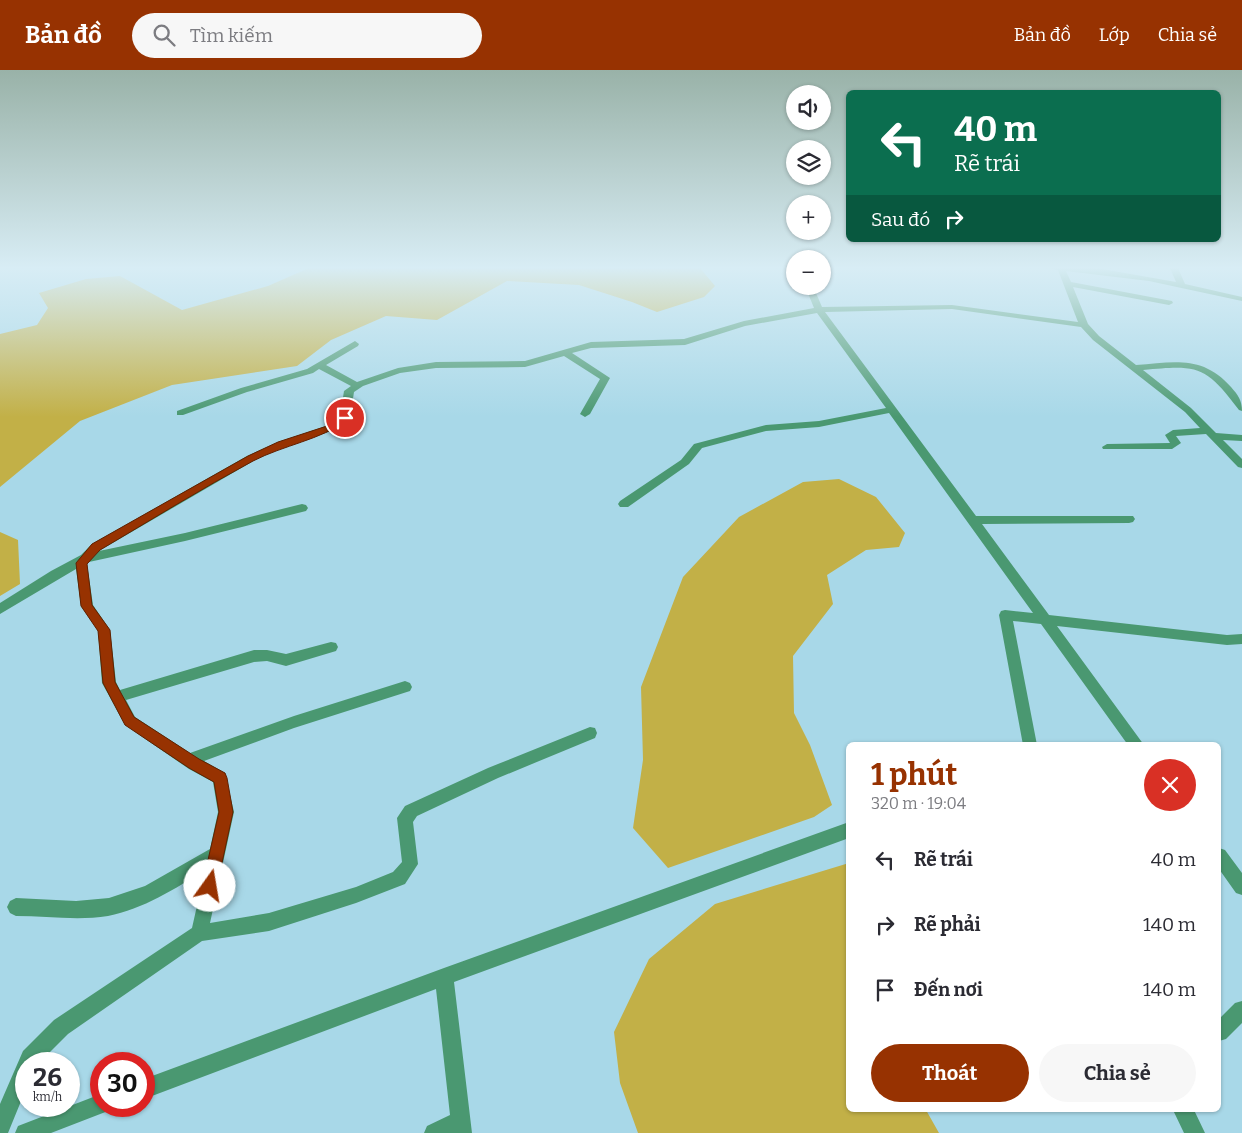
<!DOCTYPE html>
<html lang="vi">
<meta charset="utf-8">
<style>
:root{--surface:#fff;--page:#f7f7f7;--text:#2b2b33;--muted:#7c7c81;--accent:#973201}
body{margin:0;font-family:Bitter,serif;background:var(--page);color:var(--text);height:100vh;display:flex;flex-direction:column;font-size:19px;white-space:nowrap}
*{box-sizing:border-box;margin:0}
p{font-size:16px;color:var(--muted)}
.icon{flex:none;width:28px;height:28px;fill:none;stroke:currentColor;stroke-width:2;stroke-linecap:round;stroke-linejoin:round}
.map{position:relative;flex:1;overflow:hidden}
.panel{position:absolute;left:846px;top:672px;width:375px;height:370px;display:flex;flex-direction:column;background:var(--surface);border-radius:8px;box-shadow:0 1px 4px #0004}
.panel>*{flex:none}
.guide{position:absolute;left:846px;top:20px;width:375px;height:152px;border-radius:8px;box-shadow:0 1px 4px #0004;background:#0b6e4f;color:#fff;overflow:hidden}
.controls{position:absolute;left:786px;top:15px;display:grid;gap:10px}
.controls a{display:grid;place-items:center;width:45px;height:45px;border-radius:50%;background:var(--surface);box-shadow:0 1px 4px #0004;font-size:25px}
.speed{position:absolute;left:15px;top:982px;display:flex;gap:10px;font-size:25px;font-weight:700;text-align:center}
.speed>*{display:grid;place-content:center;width:65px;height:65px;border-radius:50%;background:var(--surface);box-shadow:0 1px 4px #0004;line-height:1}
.speed small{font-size:12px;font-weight:400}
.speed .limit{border:8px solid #d22;background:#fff;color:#111}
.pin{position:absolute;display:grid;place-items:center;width:42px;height:42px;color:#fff;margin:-21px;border:2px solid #fff;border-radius:50%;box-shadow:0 1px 5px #0007}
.me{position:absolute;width:55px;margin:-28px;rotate:13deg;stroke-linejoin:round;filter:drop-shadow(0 0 4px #0008)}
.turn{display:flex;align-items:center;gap:18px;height:105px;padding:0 25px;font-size:22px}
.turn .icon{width:65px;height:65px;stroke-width:2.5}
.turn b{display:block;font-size:35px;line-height:42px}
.then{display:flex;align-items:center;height:48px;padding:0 25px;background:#0003;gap:10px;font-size:19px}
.round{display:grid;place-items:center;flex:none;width:52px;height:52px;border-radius:26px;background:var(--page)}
.overview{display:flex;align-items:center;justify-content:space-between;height:85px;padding:0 25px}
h1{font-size:30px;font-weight:700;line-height:38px;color:var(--accent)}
.button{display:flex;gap:10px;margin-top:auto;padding:10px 25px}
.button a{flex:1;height:58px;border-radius:30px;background:var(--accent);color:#fff;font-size:20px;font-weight:700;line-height:58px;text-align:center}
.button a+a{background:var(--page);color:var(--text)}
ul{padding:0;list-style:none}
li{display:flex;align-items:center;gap:15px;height:65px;padding:0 25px}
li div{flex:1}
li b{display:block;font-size:19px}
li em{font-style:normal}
header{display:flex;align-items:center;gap:30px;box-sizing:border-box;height:70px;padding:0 25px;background:var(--accent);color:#fff}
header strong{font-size:24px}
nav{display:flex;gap:28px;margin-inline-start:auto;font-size:18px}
.search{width:350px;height:45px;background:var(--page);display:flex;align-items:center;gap:12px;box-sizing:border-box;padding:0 18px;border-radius:28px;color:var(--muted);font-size:19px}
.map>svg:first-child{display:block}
.water{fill:#c2b047}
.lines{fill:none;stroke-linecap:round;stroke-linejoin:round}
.minor{fill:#4a9871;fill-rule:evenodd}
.route{fill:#973201;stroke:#622001}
</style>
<header>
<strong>Bản đồ</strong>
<div class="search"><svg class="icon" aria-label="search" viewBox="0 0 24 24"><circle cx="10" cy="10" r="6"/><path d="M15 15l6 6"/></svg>Tìm kiếm</div>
<nav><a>Bản đồ</a><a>Lớp</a><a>Chia sẻ</a></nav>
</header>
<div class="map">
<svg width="1242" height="1063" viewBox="0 0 1242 1063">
<rect width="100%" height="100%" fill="#a8d8e8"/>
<path class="water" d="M309,198H700L715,216L704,227L657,242L632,232L579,215L507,211L437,250L386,246L331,270L297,296L172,315L80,351L0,417V264L37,255L48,238L39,223L86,209L120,206L182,240L268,216Z
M839,409L876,427L905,463L899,477L866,480L827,505L833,534L793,586L794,643L810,675L832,735L814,747L668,798L633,758L643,690L641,617L683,507L739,447L803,412Z
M0,462L18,470L20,514L0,526Z
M849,793V1040H926L939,1063H638L620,1013L614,962L649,889L715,834Z"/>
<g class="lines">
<path class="minor" d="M1051,198L1102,199L1176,212L1170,198H1178L1185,214L1242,227V231L1149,211L1066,201L1071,212L1172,231L1173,233L1169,235L1073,217L1088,254L1099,266L1136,295C1174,292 1203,285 1231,317C1238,325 1242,330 1242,341L1239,340C1205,295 1198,295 1143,300L1191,338L1216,363L1242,365V371L1223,370L1242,389V398L1238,397L1206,364L1176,366L1181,373L1172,379H1103L1102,377L1107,374L1170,373L1165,365L1173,360L1200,358L1185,342L1093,270L1081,257L952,239L825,242L976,446H1133L1135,449L1133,452L1129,453L982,454L1049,545L1227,565L1242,564V574L1227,575L1057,556L1144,675H1128L1041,554L1013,551L1037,675H1023L999,545L1001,541L1005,540L1033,543L889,343L819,357L766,361L702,378L689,394L628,437H620L618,434L620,431L681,390L694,374L766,355L819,351L886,338L817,243L745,256L685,275L591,278L572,283L610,308L590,344L585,347L580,344L600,309L564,286L525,297L436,298L400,303L363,316L354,322L350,348L334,360L286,376L255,390L99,481L185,463L302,434L306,435L308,438L306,441L185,471L89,492L87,494L93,535L110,560L116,612L120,620L254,580H267L286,584L331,572L336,573L338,577L336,581L286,596L267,591L254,592L126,630L135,647L190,683L294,646L405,611L410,613L412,617L410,621L294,658L204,691L225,703L234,742L210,853L269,843L356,817L393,802L402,792L397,748L405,736L488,698L590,657L595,658L597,663L595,668L498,708L417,746L413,752L418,794L405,814L356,833L269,861L202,871L68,964L38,994H26V1019L8,1063H0V1034L23,981L54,950L192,858L205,800C175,819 143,839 108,846C78,851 46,846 16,846L10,843L7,837L10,831L16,828L76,831L109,828L145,816L210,779L218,742L213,712L189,699L125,655L102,613L98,561L81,536L76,499L0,544V533L51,501L81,485L92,474L247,386L278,372L326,356L340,347L344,321L351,316L319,299L313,303L247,322L183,345H177V341L241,318L307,299L355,271L359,274L358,276L326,295L357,312L398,298L436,292L525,291L591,272L684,269L744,251L814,238L805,216H813L822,237L952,235L1078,252L1058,200Z
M849,752V768L454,912L472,1063H424L427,1056L450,1045L436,919L144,1029V1009L444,898Z
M1219,778L1225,780L1242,803V825L1236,823L1219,799Z
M1242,931V953L1226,969L1219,971V949L1235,933Z
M101,1024V1036H110L108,1041L51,1063H15L18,1056Z
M1173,1040H1194L1205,1063H1184Z"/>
</g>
<linearGradient id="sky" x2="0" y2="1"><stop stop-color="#99b2a8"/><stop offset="0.57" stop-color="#d8edf5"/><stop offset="1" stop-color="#d8edf5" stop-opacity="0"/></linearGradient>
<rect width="1242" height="347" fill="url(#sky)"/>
<path class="route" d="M345,345L348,346V350C320,370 284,375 253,391C201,419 151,450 100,480L87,494L92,535L110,560L115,612L134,647L199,689L225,703L227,708L233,742L217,816L215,821L210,823L204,821L202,816L219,742L214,712L189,698L125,655L103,613L98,561L81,536L76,493L92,474L248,386L278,372L327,356Z"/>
</svg>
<div class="controls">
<a><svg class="icon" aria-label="sound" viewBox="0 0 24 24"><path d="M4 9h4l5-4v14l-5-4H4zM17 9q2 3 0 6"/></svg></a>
<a><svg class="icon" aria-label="layers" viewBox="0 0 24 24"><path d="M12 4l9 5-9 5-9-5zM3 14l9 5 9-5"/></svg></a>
<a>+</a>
<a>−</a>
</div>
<div class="speed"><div>26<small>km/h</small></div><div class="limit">30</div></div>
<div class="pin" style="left:345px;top:348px;background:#d93025"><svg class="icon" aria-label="arrive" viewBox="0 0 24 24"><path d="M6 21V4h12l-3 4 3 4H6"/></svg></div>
<svg class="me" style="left:210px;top:816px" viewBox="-20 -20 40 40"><circle r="19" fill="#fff"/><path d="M0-13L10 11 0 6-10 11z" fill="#973201"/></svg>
<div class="guide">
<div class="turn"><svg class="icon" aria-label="left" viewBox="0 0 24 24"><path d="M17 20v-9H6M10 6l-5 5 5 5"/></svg><div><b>40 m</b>Rẽ trái</div></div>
<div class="then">Sau đó<svg class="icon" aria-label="right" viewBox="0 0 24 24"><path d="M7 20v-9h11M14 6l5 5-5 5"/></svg></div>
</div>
<section class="panel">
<div class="overview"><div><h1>1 phút</h1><p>320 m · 19:04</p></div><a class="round" style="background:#d93025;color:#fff"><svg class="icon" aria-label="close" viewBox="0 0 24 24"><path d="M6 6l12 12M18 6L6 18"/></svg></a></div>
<ul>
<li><svg class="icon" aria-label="left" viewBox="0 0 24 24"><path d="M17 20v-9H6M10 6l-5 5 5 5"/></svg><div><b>Rẽ trái</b></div><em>40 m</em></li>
<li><svg class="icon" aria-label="right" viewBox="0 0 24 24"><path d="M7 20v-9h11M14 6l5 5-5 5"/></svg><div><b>Rẽ phải</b></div><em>140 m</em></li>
<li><svg class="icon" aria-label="arrive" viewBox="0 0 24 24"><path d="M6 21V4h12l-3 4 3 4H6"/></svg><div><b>Đến nơi</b></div><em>140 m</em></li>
</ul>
<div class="button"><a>Thoát</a><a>Chia sẻ</a></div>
</section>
</div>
